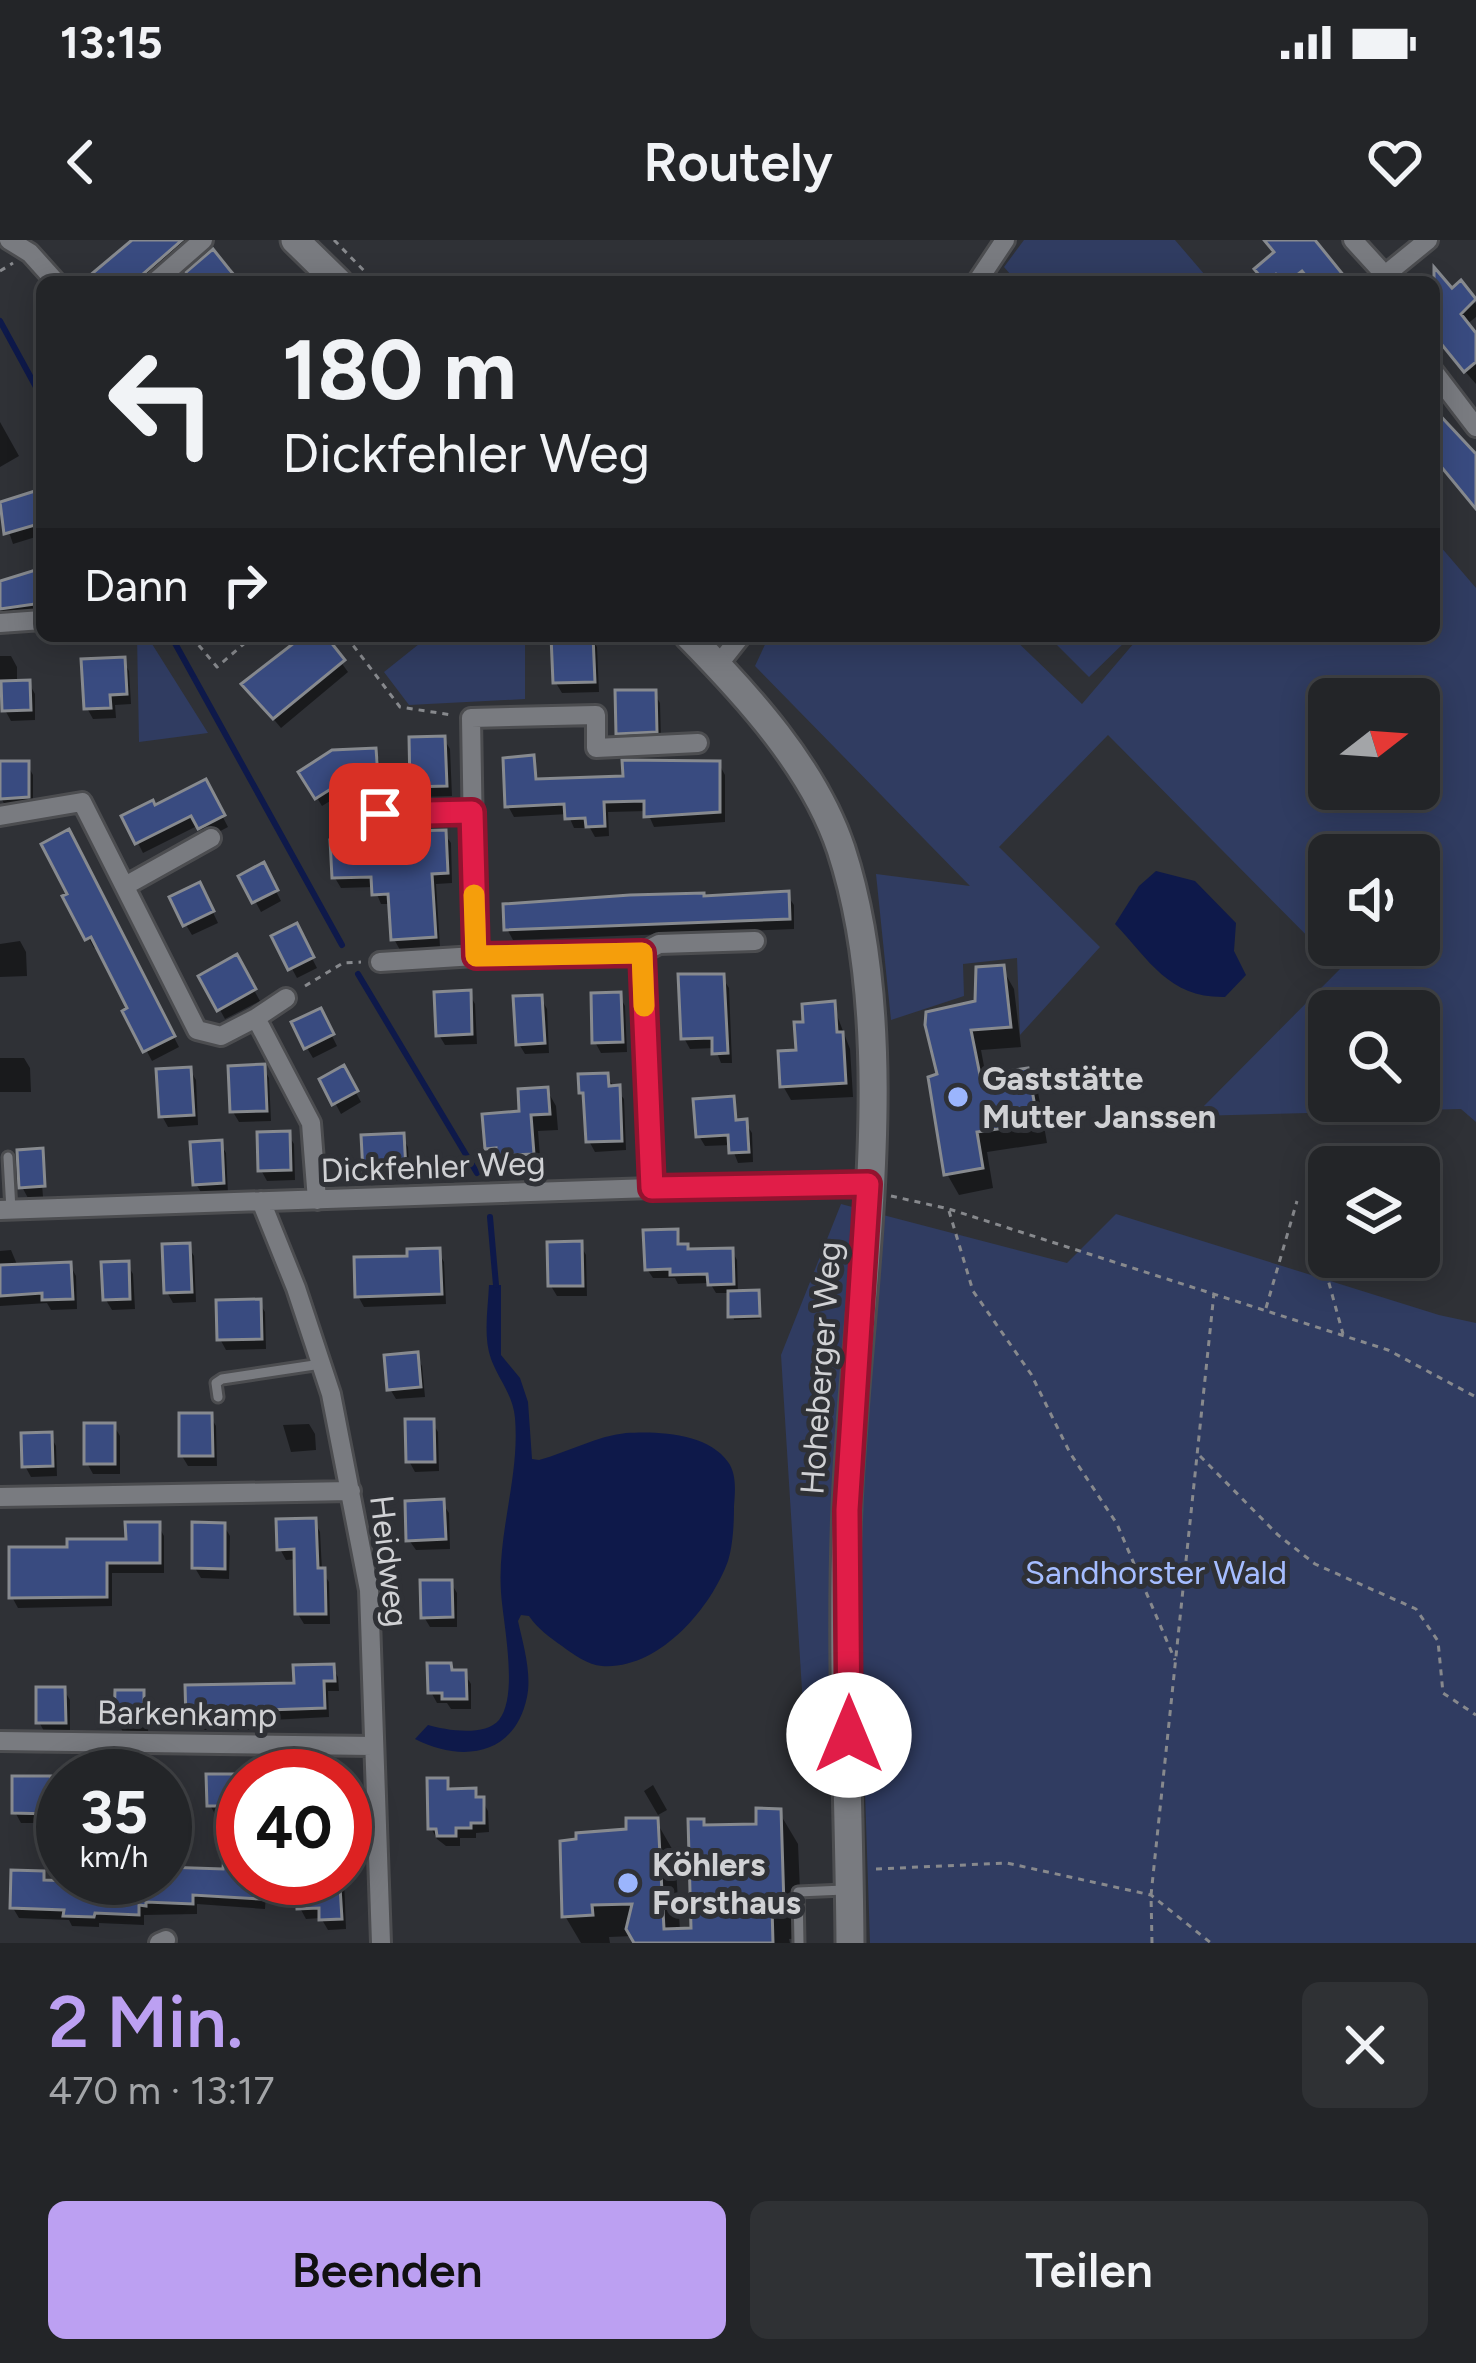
<!DOCTYPE html>
<html lang="de">
<meta charset="utf-8">
<style>
:root{--surface:#232528;--page:#2f3134;--text:#f1f3f6;--muted:#a3a5a8;--line:#404245;--accent:#bca0f2}
body{margin:0;font-family:Figtree,sans-serif;background:var(--page);color:var(--text);height:100vh;display:flex;flex-direction:column;font-size:45px;white-space:nowrap}
*{box-sizing:border-box;margin:0}
p{font-size:39px;color:var(--muted)}
.icon{flex:none;width:66px;height:66px;fill:none;stroke:currentColor;stroke-width:2;stroke-linecap:round;stroke-linejoin:round}
.map{position:relative;height:1703px;overflow:hidden}
.side{display:flex;flex-direction:column;background:var(--surface);flex:1}
.side>*{flex:none}
.banner{position:absolute;left:36px;top:36px;width:1404px;height:366px;border-radius:18px;box-shadow:0 6px 30px #0003,0 0 0 3px var(--line);background:#232528;color:var(--text);overflow:hidden}
.needle{width:78px;rotate:73deg}
.controls{position:absolute;left:1308px;top:438px;display:grid;gap:24px}
.controls a{display:grid;place-items:center;width:132px;height:132px;border-radius:18px;background:var(--surface);box-shadow:0 6px 30px #0003,0 0 0 3px var(--line);font-size:60px}
.speed{position:absolute;left:36px;top:1509px;display:flex;gap:24px;font-size:60px;font-weight:700;text-align:center}
.speed>*{display:grid;place-content:center;width:156px;height:156px;border-radius:50%;background:var(--surface);box-shadow:0 6px 30px #0003,0 0 0 3px var(--line);line-height:1}
.speed small{font-size:30px;font-weight:400}
.speed .limit{border:18px solid #d22;background:#fff;color:#111}
.pin{position:absolute;display:grid;place-items:center;width:102px;height:102px;color:#fff;margin:-51px;border-radius:24px;box-shadow:0 6px 18px #0006}
.me{position:absolute;width:132px;margin:-66px;rotate:0deg;stroke-linejoin:round;filter:drop-shadow(0 0 9px #0008)}
.turn{display:flex;align-items:center;gap:42px;height:252px;padding:0 48px;font-size:54px}
.turn .icon{width:156px;height:156px;stroke-width:2.5}
.turn b{display:block;font-size:84px;line-height:102px}
.then{display:flex;align-items:center;height:114px;padding:0 48px;background:#0003;gap:24px;font-size:45px}
.round{display:grid;place-items:center;flex:none;width:126px;height:126px;border-radius:18px;background:var(--page)}
.summary{display:flex;align-items:center;justify-content:space-between;height:204px;padding:0 48px}
h1{font-size:72px;font-weight:600;line-height:90px;color:var(--accent)}
.button{display:flex;gap:24px;margin-top:auto;padding:24px 48px}
.button a{flex:1;height:138px;border-radius:18px;background:var(--accent);color:#111;font-size:48px;font-weight:600;line-height:138px;text-align:center}
.button a+a{background:var(--page);color:var(--text)}
.status{display:flex;justify-content:space-between;align-items:center;height:84px;padding:0 60px;background:var(--surface);direction:ltr}
.status svg{height:33px;fill:currentColor}
header{display:flex;justify-content:space-between;align-items:center;height:156px;padding:0 48px;background:var(--surface);font-size:54px;font-weight:600}
.map>svg:first-child{display:block}
.green{fill:#303c61;fill-rule:evenodd}
.water{fill:#0e194a}
.shadow{fill:#0007}
.lines{fill:none;stroke-linecap:round;stroke-linejoin:round}
.stream{stroke:#0e194a;stroke-width:6}
.building{fill:#394b80;stroke:#878a8f;stroke-width:3}
.lane-casing{stroke:#4c4d50;stroke-width:15}
.street-casing{stroke:#4c4d50;stroke-width:24}
.secondary-casing{stroke:#4c4d50;stroke-width:33}
.path{stroke:#87898d;stroke-width:3;stroke-dasharray:6 6;stroke-linecap:butt}
.lane{stroke:#797b80;stroke-width:9}
.street{stroke:#797b80;stroke-width:18}
.secondary{stroke:#797b80;stroke-width:27}
.route-casing{stroke:#92132f;stroke-width:30}
.route{stroke:#e11d48;stroke-width:21}
.slow{stroke:#f59e0b;stroke-width:21}
.poi-dot{fill:#9bb5fd;stroke:#2f3136;stroke-width:4.5}
.labels{text-anchor:middle;stroke-width:10;stroke-linejoin:round;paint-order:stroke}
.poi-label{font-size:33px;font-weight:bold;fill:#d0d1d4;stroke:#2f3136;text-anchor:start}
.street-label{font-size:33px;fill:#d0d1d4;stroke:#2f3136}
.park-label{font-size:33px;fill:#a5bdff;stroke:#2f3136}
</style>
<div class="status"><b>13:15</b><svg viewBox="0 0 49 12"><path d="M0 12V9h3v3zM5 12V6h3v6zM10 12V3h3v9zM15 12V0h3v12zM26 1h20v11H26zM47 4h2v5h-2z"/></svg></div>
<header><svg class="icon" aria-label="back" viewBox="0 0 24 24"><path d="M15 5l-7 7 7 7"/></svg>Routely<svg class="icon" aria-label="heart" viewBox="0 0 24 24"><path d="M12 20l-8-8c-3-5 5-10 8-4 3-6 11-1 8 4z"/></svg></header>
<div class="map">
<svg width="1476" height="1703" viewBox="0 0 1476 1703">
<rect width="100%" height="100%" fill="#2f3136"/>
<path class="green" d="M1024,0H1175L1211,42H1017L1004,27Z
M1434,299L1476,348V882L1461,869L1194,876L1340,729L1108,495L999,607L1100,707L1020,795L1017,718L963,724L964,756L891,780L876,634L970,646L755,426L769,396H1011L1082,464L1140,396H1434ZM1419,459V549H1329V459ZM1419,615V705H1329V615ZM1419,771V861H1329V771Z
M137,396H147L208,493L139,502Z
M429,396H520L525,403V459L409,465L384,432Z
M1065,396H1131L1089,437L1057,405Z
M841,964L1067,1023L1116,974L1439,1075L1476,1083V1703H870L862,1461L803,1466L781,1115Z"/>
<path class="water" d="M1156,631L1195,641L1236,683L1234,711L1246,735L1225,757C1169,758 1150,721 1115,684L1139,646Z
M489,1045H501V1115L520,1138L528,1162L532,1219L539,1220C568,1212 597,1196 626,1193C658,1191 708,1193 728,1222C737,1234 735,1252 734,1266C734,1283 733,1305 728,1321C711,1368 659,1430 602,1426C588,1425 574,1415 562,1406C549,1397 538,1389 529,1376L521,1375L518,1381C523,1404 532,1433 527,1457C515,1516 462,1523 415,1499L428,1485C445,1490 485,1497 499,1480C519,1455 503,1383 501,1352C497,1293 520,1237 515,1178C513,1155 499,1140 491,1119C483,1096 488,1069 489,1045Z"/>
<path class="shadow" d="M136,0H197L151,42H97Z
M1265,0H1307L1345,42H1266L1258,29L1276,14Z
M1460,45L1476,64V77L1466,85L1476,98V144L1450,114L1434,84V46L1451,52Z
M0,182L19,216L0,227Z
M34,255L42,273V295L13,304L0,265Z
M42,329V375H0V344Z
M308,396H322L348,432L281,488L245,445Z
M591,397L597,407L599,452L562,453L556,443Z
M0,416H11L17,427V444L29,443L35,454V480L11,481L5,470L4,457H0Z
M123,420L129,431L131,464L115,465L116,478L93,479L87,468Z
M654,453L660,463L661,501L625,503L619,493Z
M444,499L450,509L452,556L419,557L413,546Z
M375,511L379,520L381,544L356,545L322,566L302,533Z
M532,518L539,542L626,539L719,524L725,535V582L654,587L647,571L608,572L609,596L595,597L590,588H574L568,574L514,577L508,566Z
M27,524L33,535V567L7,569L1,558Z
M205,543L228,587L207,598L199,585L143,613L125,577L154,569Z
M68,593L179,807L152,821L126,772L131,769L99,706L94,708L66,658L71,655Z
M444,593L451,603L452,643L436,644L440,707L400,710L394,699L392,664H381L374,647L341,648L335,638L378,600L384,611L385,625L416,623Z
M263,626L281,661L261,672L242,637Z
M787,655L794,665V689L513,700L507,689Z
M205,656L218,683L192,695L186,685Z
M296,687L317,728L297,738L275,698Z
M20,701L26,712L27,736L0,737V704Z
M236,718L260,761L225,779L202,737Z
M1002,728L1014,749L1021,807L981,810L986,837L1026,832L1038,852L1047,903L987,912L993,948L959,955L947,934L940,835Z
M722,737L729,748L732,823H721L715,808L690,809L684,798Z
M469,753L475,764L477,804L445,805L439,795Z
M619,755L625,766L627,812L601,813L595,802Z
M541,758L547,769L549,813L525,814L519,804Z
M833,765L850,809L853,857L791,860L783,846L799,813L806,784Z
M320,772L337,806L313,818L307,808Z
M0,818H24L30,828L31,852H0Z
M263,827L269,838L271,881L239,882L233,872Z
M343,829L361,862L341,874L323,840Z
M190,830L196,840L198,885L168,887L162,876Z
M606,836L624,859L626,910L595,912L589,901L587,861L582,852Z
M547,850L556,866L558,890L538,891L541,930L509,932L505,925H497L488,908Z
M732,859L739,883L745,882L752,893L753,922L738,923L731,905L705,906L699,896Z
M288,894L294,904L295,940L267,941L261,930Z
M402,896L408,907L410,940L372,942L366,932Z
M220,903L226,913L228,953L202,954L196,944Z
M41,911L45,918H40L43,957L28,958L22,947Z
M676,992L681,1007L689,1012L732,1011L737,1020L738,1054L757,1053L760,1079L734,1080L731,1053H716L710,1043L678,1044L675,1038H653L647,1029Z
M580,1004L586,1015L587,1056H557L551,1046Z
M188,1006L194,1016L196,1062L173,1063L167,1052Z
M11,1010L18,1027L70,1025L76,1036L77,1069L51,1070L47,1063L0,1066V1011Z
M438,1011L444,1022L446,1064L364,1067L358,1056L411,1019Z
M127,1024L133,1034L135,1069L112,1070L106,1060Z
M259,1062L265,1072L266,1109L226,1110L220,1099Z
M416,1115L422,1126L425,1157L396,1159L390,1149Z
M210,1176L216,1186L217,1226H188L182,1216Z
M432,1182L438,1192L439,1231L415,1232L409,1221Z
M309,1184L315,1194L316,1210L291,1212L283,1185Z
M114,1186L120,1196V1234H93L87,1223Z
M50,1195L56,1206L57,1236L31,1237L25,1226Z
M442,1263L449,1273L450,1309L416,1310L409,1300Z
M314,1281L320,1292L322,1331L329,1342L330,1384H304L298,1374L297,1319L286,1320L280,1309Z
M158,1285L164,1296V1333H112V1366L18,1368L12,1357L70,1310L129,1302Z
M224,1286L230,1296L229,1339L201,1338L195,1328Z
M451,1343L457,1353V1387H430L424,1377Z
M450,1426L454,1433H464L471,1444V1469H451L447,1463H437L431,1452Z
M332,1427L338,1437L339,1451H328L329,1477L271,1480V1490H195L189,1480L297,1446Z
M64,1450L70,1460V1492L45,1493L39,1482Z
M143,1453L149,1464L148,1492H123L117,1481Z
M339,1533L340,1536H304V1534Z
M243,1537V1638H267L265,1669L197,1664V1674L144,1675V1685L99,1683V1687L72,1686L69,1680L19,1678L13,1668L42,1634L47,1643L113,1645V1638L225,1632L235,1601L234,1576H216L210,1565Z
M50,1539L56,1550L55,1583H21L15,1572Z
M447,1541L453,1552L474,1551L482,1560L488,1571L489,1592L476,1593V1598H460V1606H446L437,1599L431,1588Z
M165,1545L168,1550V1576H165Z
M653,1545L667,1570L658,1575L644,1551Z
M345,1551L349,1639H344L346,1689L328,1690L321,1678L306,1679L300,1668L317,1651L316,1638H345Z
M779,1572L798,1604L802,1698L789,1699L790,1703H637L634,1696L609,1697L610,1703H581L565,1676L629,1591L656,1581L675,1614L680,1691H694L703,1582L706,1588L759,1587Z"/>
<g class="lines">
<path class="stream" d="M0,81L42,158
M171,396L342,705
M358,734L477,933
M490,977L496,1045"/>
</g>
<path class="building" d="M132,0H182L134,42H82Z
M1264,0H1315L1349,42H1311L1302,31L1288,42L1276,34L1265,42L1254,29L1274,12Z
M213,9L229,29L240,42H194L186,32Z
M1434,27L1452,48L1461,40L1476,59L1461,74L1476,93V122L1464,132L1434,95Z
M1434,169L1476,214V269L1434,218Z
M35,251L42,283L4,294L0,262Z
M42,328V363L0,369V341Z
M303,396H326L345,420L273,479L241,444Z
M551,396H593L595,442L553,443Z
M125,417L127,454L110,455L111,468L84,469L81,419Z
M30,440L31,470L2,471L1,441Z
M615,450H656L657,492L616,494Z
M445,496L447,546L410,547L409,497Z
M376,508L378,536L350,537L315,559L298,532L332,510Z
M534,515L536,539L623,536L622,520L720,521V572L644,577V561L604,562L605,586L586,587L585,578L565,579L564,564L505,567L503,518Z
M0,521H29V557L0,559Z
M206,539L225,575L198,589L191,576L135,604L121,576L153,560L155,565Z
M69,589L175,796L143,812L122,771L127,768L91,697L85,700L62,656L67,654L41,604Z
M446,590L448,633L432,634L436,697L391,700L388,654L372,655L371,637L332,638L330,600L380,597L381,622L413,620L411,591Z
M264,622L278,650L252,663L238,636Z
M200,642L214,671L183,686L169,657Z
M789,651L790,679L504,690L503,664L630,655L704,653V656Z
M297,683L314,717L288,730L271,696Z
M237,714L256,749L217,771L198,736Z
M1004,725L1011,787L971,790L980,835L1028,828L1038,883L977,892L983,928L944,935L928,837L937,834L925,785L926,772L975,761L976,727Z
M678,734H724L728,813L712,814V798L681,799Z
M471,750L472,794L436,796L434,752Z
M621,752L623,802L592,803L591,753Z
M542,755L545,803L516,805L513,756Z
M835,761L837,792H843L846,843L780,847L778,811L796,810L794,782H803L802,764Z
M321,768L334,794L304,809L291,782Z
M265,824L267,871L230,872L228,826Z
M344,825L358,851L332,865L319,839Z
M191,827L194,875L159,877L156,829Z
M608,833L609,846L620,845L622,901L586,902L583,853H579L578,834Z
M548,847L550,874L531,875L534,914L496,916V908L485,909L482,874L519,871L518,849Z
M734,856L736,880L747,879L749,912L729,913L728,895L696,897L693,859Z
M290,891L291,930L258,931L257,892Z
M404,893L406,930L363,933L361,895Z
M222,900L224,943L193,945L190,902Z
M43,908L45,946L19,948L17,910Z
M678,989V1004H688V1009L733,1008L734,1044L708,1045L707,1034L670,1035V1029L645,1030L643,990Z
M582,1001L583,1046H548L547,1002Z
M190,1003L192,1052L164,1053L162,1004Z
M440,1008L442,1054L355,1057L354,1017L407,1016V1009Z
M129,1021L130,1059L103,1060L101,1022Z
M71,1022L73,1059L42,1060V1053L0,1056V1025Z
M759,1050L760,1076L728,1077V1051Z
M261,1059L262,1099L217,1100L216,1060Z
M418,1112L421,1147L387,1150L384,1115Z
M179,1173H212L213,1216H179Z
M405,1179H434L435,1222H406Z
M84,1183H115V1224H84Z
M52,1192L53,1226L22,1227L21,1193Z
M444,1259L446,1299L406,1301L405,1261Z
M316,1278L318,1328H325L326,1374H295L294,1309L277,1310L276,1279Z
M125,1282H160V1323H107V1357L9,1358V1307H67V1299H126Z
M192,1282L225,1283V1329L192,1328Z
M420,1340H452L453,1377L421,1378Z
M427,1423H451L452,1430H466L467,1459H442V1453H428Z
M334,1424L335,1441H324L325,1468L267,1470V1480L186,1481L185,1445L294,1443L293,1425Z
M36,1447H65L66,1483H36Z
M115,1450H144V1483L114,1482Z
M206,1534H243V1566H207Z
M12,1536H51V1574L12,1573Z
M427,1538H448V1549L476,1548V1557H484V1583H471V1588H456V1596H437L436,1589H428Z
M756,1568L781,1569L784,1666L772,1667L773,1703H634L626,1689L632,1664L592,1665L593,1675L562,1677L560,1601L576,1599V1593L626,1589V1578H658L664,1689L691,1688L688,1579H704V1585L756,1584Z
M225,1598L243,1599V1638H262L260,1659L193,1655V1664L146,1662V1666L139,1665V1675L95,1673L94,1677L63,1676L64,1670L10,1668L11,1630L44,1631V1640L110,1642V1638H165V1627L223,1629Z
M340,1647L342,1679L319,1680V1668L297,1669L296,1648Z"/>
<g class="lines">
<g class="lane-casing">
<path id="lane" d="M8,917L11,970
M218,1157L216,1143L222,1139L321,1124
M799,1703L798,1652L844,1650"/>
</g>
<g class="street-casing">
<path id="street" d="M9,0L30,13L56,42
M1353,0L1385,35L1387,42
M1385,35L1428,0
M155,42L203,0
M977,42L1005,0
M1434,132L1476,187
M0,383L42,380
M718,425L741,396
M380,574L472,571
M0,576L82,562L197,790L221,796L256,778L311,883L317,960
M125,646L211,598
M642,713L659,704L755,701
M380,722L475,716
M256,778L286,758
M652,948L642,713L475,716L471,478L596,475V508L698,503
M261,961L296,1048L331,1154L369,1350L381,1703
M0,970L652,948L868,945
M0,1257L351,1251
M0,1501L373,1506
M159,1703L166,1700"/>
</g>
<g class="secondary-casing">
<path id="secondary" d="M295,0L338,42
M689,396C747,455 814,528 841,609C905,805 855,1063 847,1267C841,1412 849,1558 850,1703"/>
</g>
<path class="path" d="M334,0L375,42
M0,31L13,23
M191,396L217,427L253,396
M346,396L400,467L452,475
M305,746L343,723L361,722
M891,956L949,969L1388,1110L1476,1157
M949,971L973,1051L1031,1134L1070,1213L1117,1284L1175,1420
M1329,1007L1327,1036L1343,1094
M1266,1068L1297,961
M1200,1216L1278,1295L1315,1324L1416,1369L1438,1401L1443,1453L1476,1475
M876,1629L1007,1623L1151,1655L1211,1703
M1152,1703L1151,1655L1214,1053"/>
<use href="#lane" class="lane"/>
<use href="#street" class="street"/>
<use href="#secondary" class="secondary"/>
</g>
<g class="lines">
<g class="route-casing">
<path id="route" d="M380,574L472,572L476,716L642,713L652,948L868,944L847,1270L849,1495"/>
</g>
<use href="#route" class="route"/>
<path class="slow" d="M474,655L476,716L642,713L644,766"/>
</g>
<g class="poi-dot">
<circle cx="958" cy="857" r="12"/>
<circle cx="628" cy="1643" r="12"/>
</g>
<g class="labels">
<g class="poi-label">
<text x="982" y="850">Gaststätte<tspan x="982" dy="38">Mutter Janssen</tspan></text>
<text x="652" y="1636">Köhlers<tspan x="652" dy="38">Forsthaus</tspan></text>
</g>
<g class="street-label">
<text transform="translate(433 926) rotate(-2)" y="12">Dickfehler Weg</text>
<text transform="translate(820 1128) rotate(-86)" y="12">Hoheberger Weg</text>
<text transform="translate(390 1321) rotate(83)" y="12">Heidweg</text>
<text transform="translate(187 1473) rotate(1)" y="12">Barkenkamp</text>
</g>
<g class="park-label">
<text x="1156" y="1344">Sandhorster Wald</text>
</g>
</g>
</svg>
<div class="controls">
<a><svg class="needle" viewBox="-14 -14 28 28"><path d="M0-13l5 13h-10z" fill="#e53935"/><path d="M0 13l5-13h-10z" fill="#a3a5a8"/></svg></a>
<a><svg class="icon" aria-label="sound" viewBox="0 0 24 24"><path d="M4 9h4l5-4v14l-5-4H4zM17 9q2 3 0 6"/></svg></a>
<a><svg class="icon" aria-label="search" viewBox="0 0 24 24"><circle cx="10" cy="10" r="6"/><path d="M15 15l6 6"/></svg></a>
<a><svg class="icon" aria-label="layers" viewBox="0 0 24 24"><path d="M12 4l9 5-9 5-9-5zM3 14l9 5 9-5"/></svg></a>
</div>
<div class="speed"><div>35<small>km/h</small></div><div class="limit">40</div></div>
<div class="pin" style="left:380px;top:574px;background:#d93025"><svg class="icon" aria-label="arrive" viewBox="0 0 24 24"><path d="M6 21V4h12l-3 4 3 4H6"/></svg></div>
<svg class="me" style="left:849px;top:1495px" viewBox="-20 -20 40 40"><circle r="19" fill="#fff"/><path d="M0-13L10 11 0 6-10 11z" fill="#e11d48"/></svg>
<div class="banner">
<div class="turn"><svg class="icon" aria-label="left" viewBox="0 0 24 24"><path d="M17 20v-9H6M10 6l-5 5 5 5"/></svg><div><b>180 m</b>Dickfehler Weg</div></div>
<div class="then">Dann<svg class="icon" aria-label="right" viewBox="0 0 24 24"><path d="M7 20v-9h11M14 6l5 5-5 5"/></svg></div>
</div>
</div>
<section class="side">
<div class="summary"><div><h1>2 Min.</h1><p>470 m · 13:17</p></div><a class="round"><svg class="icon" aria-label="close" viewBox="0 0 24 24"><path d="M6 6l12 12M18 6L6 18"/></svg></a></div>
<div class="button"><a>Beenden</a><a>Teilen</a></div>
</section>
